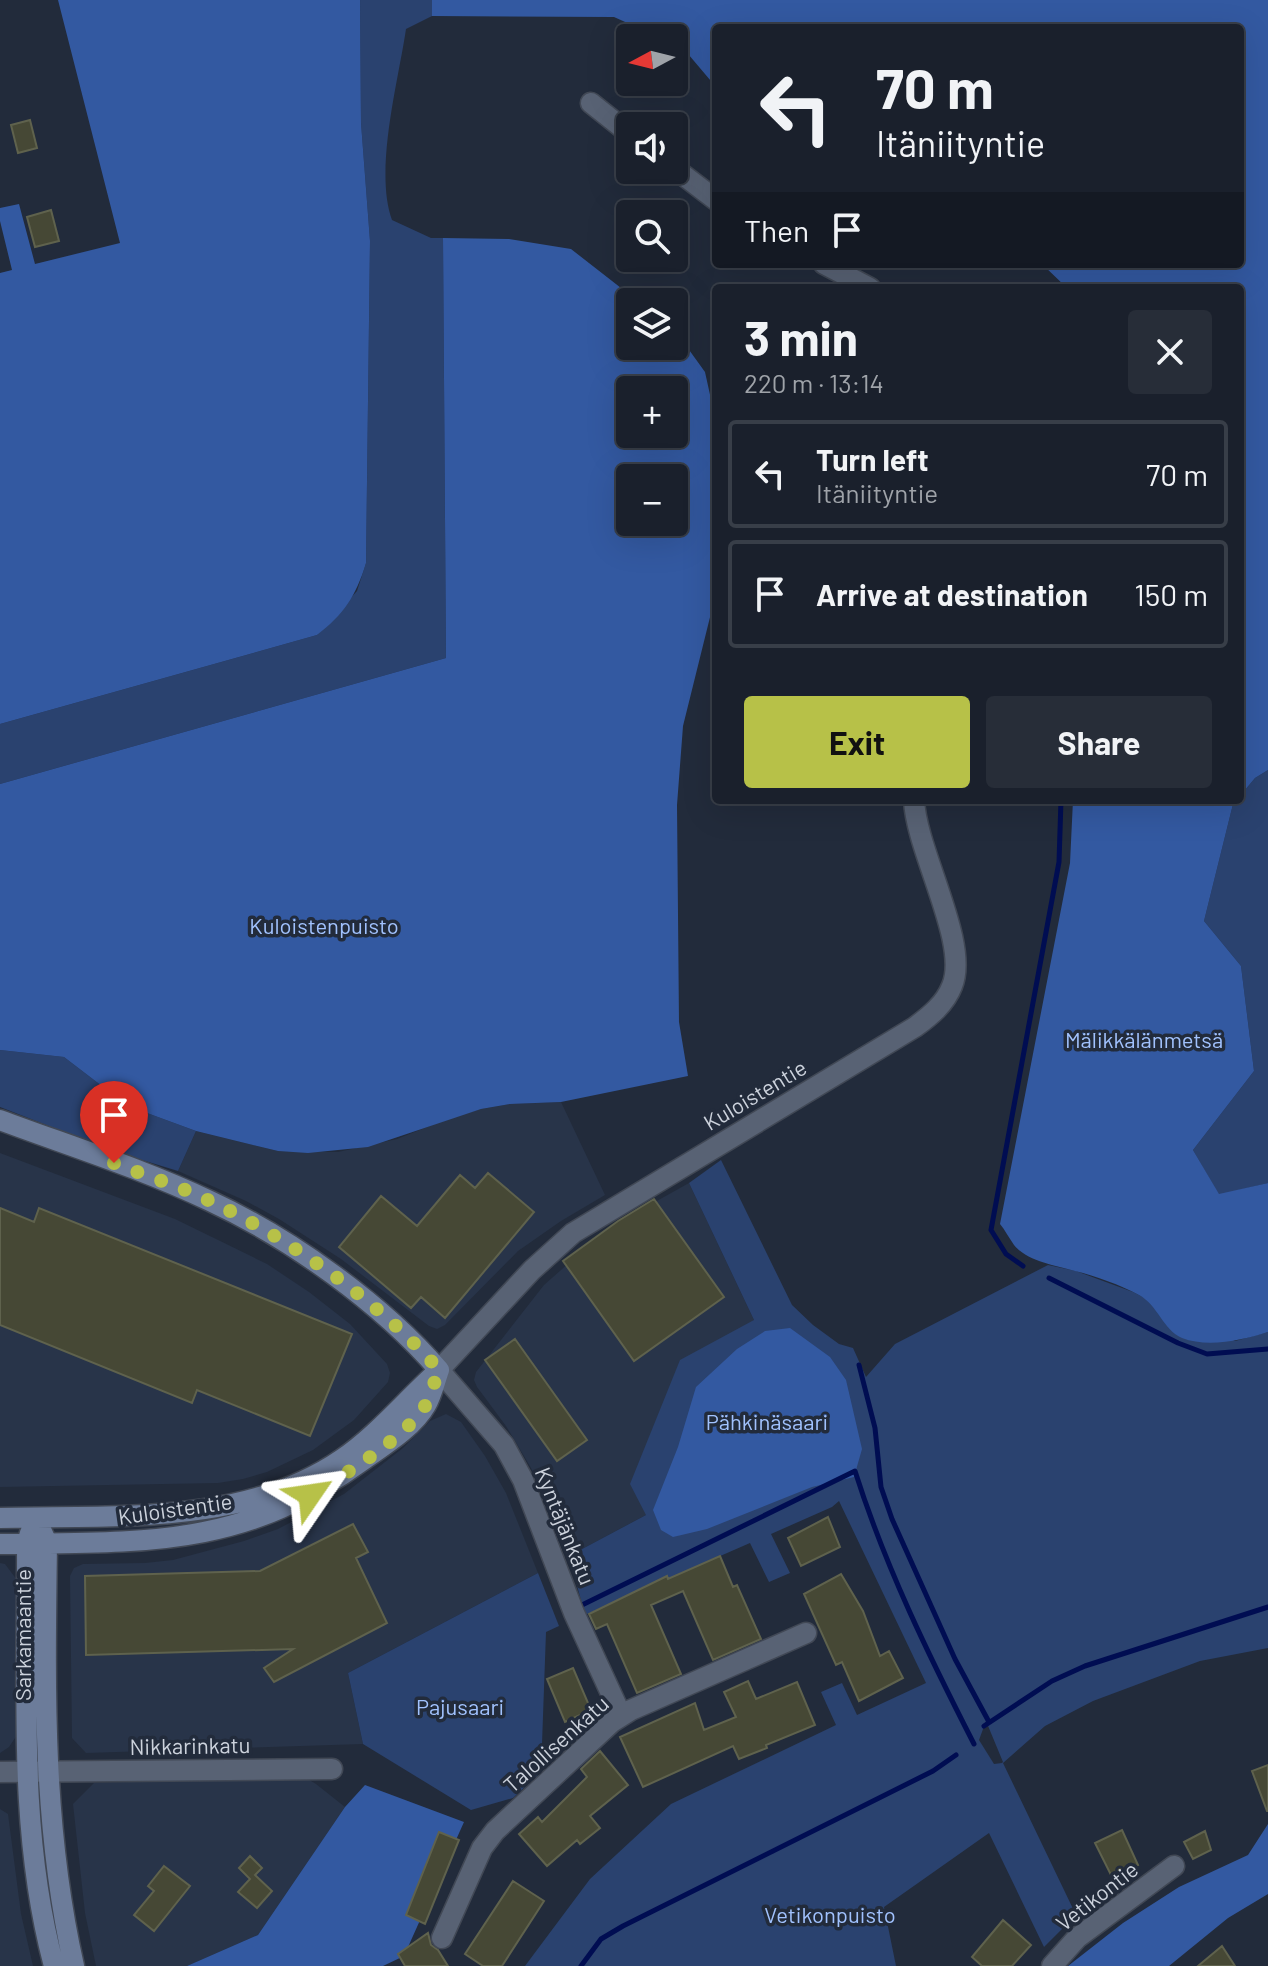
<!DOCTYPE html>
<meta charset="utf-8">
<style>
:root{--surface:#1a202c;--page:#272d38;--text:#f1f3f6;--muted:#9fa3a9;--line:#383e48;--accent:#b7c148}
body{margin:0;font-family:Barlow,sans-serif;background:var(--page);color:var(--text);height:100vh;display:flex;flex-direction:column;font-size:30px;white-space:nowrap}
*{box-sizing:border-box;margin:0}
p{font-size:26px;color:var(--muted)}
.icon{flex:none;width:44px;height:44px;fill:none;stroke:currentColor;stroke-width:2;stroke-linecap:round;stroke-linejoin:round}
.map{position:relative;flex:1;overflow:hidden}
.drawer{position:absolute;left:712px;top:284px;width:532px;height:520px;display:flex;flex-direction:column;background:var(--surface);border-radius:8px;box-shadow:0 8px 32px #0002,0 0 0 2px var(--line)}
.drawer>*{flex:none}
.guide{position:absolute;left:712px;top:24px;width:532px;height:244px;border-radius:8px;box-shadow:0 8px 32px #0002,0 0 0 2px var(--line);background:#1a202c;color:var(--text);overflow:hidden}
.needle{width:52px;rotate:263deg}
.controls{position:absolute;left:616px;top:24px;display:grid;gap:16px}
.controls a{display:grid;place-items:center;width:72px;height:72px;border-radius:8px;background:var(--surface);box-shadow:0 8px 32px #0002,0 0 0 2px var(--line);font-size:40px}
.pin{position:absolute;display:grid;place-items:center;width:68px;height:68px;color:#fff;margin:-82px -34px;border-radius:50% 50% 50% 0;rotate:-45deg;box-shadow:0 0 8px #0007}
.pin .icon{rotate:45deg}
.me{position:absolute;width:88px;margin:-44px;rotate:58deg;stroke-linejoin:round;filter:drop-shadow(0 0 6px #0008)}
.turn{display:flex;align-items:center;gap:28px;height:168px;padding:0 32px;font-size:36px}
.turn .icon{width:104px;height:104px;stroke-width:2.5}
.turn b{display:block;font-size:56px;line-height:68px}
.then{display:flex;align-items:center;height:76px;padding:0 32px;background:#0003;gap:16px;font-size:30px}
.round{display:grid;place-items:center;flex:none;width:84px;height:84px;border-radius:8px;background:var(--page)}
.head{display:flex;align-items:center;justify-content:space-between;height:136px;padding:0 32px}
h1{font-size:48px;font-weight:700;line-height:60px}
.button{display:flex;gap:16px;margin-top:auto;padding:16px 32px}
.button a{flex:1;height:92px;border-radius:8px;background:var(--accent);color:#111;font-size:32px;font-weight:700;line-height:92px;text-align:center}
.button a+a{background:var(--page);color:var(--text)}
ul{padding:0;list-style:none}
li{display:flex;align-items:center;gap:24px;height:108px;margin:0 16px 12px;padding:0 16px;border:4px solid var(--line);border-radius:8px}
li div{flex:1}
li b{display:block;font-size:30px}
li em{font-style:normal}
.map>svg:first-child{display:block}
.built{fill:#283449}
.green{fill:#2a426f;fill-rule:evenodd}
.forest{fill:#3359a1;fill-rule:evenodd}
.lines{fill:none;stroke-linecap:round;stroke-linejoin:round}
.stream{stroke:#000d52;stroke-width:5}
.building{fill:#464835;stroke:#5f624d;stroke-width:2}
.street-casing{stroke:#414855;stroke-width:23}
.secondary-casing{stroke:#414855;stroke-width:23}
.street{stroke:#586274;stroke-width:20}
.secondary{stroke:#6c7c9a;stroke-width:20}
.route{stroke:#b7c148;stroke-width:14;stroke-dasharray:0 25.2}
.labels{text-anchor:middle;stroke-width:7;stroke-linejoin:round;paint-order:stroke}
.park-label{font-size:22px;fill:#a1c2fe;stroke:#222b3b}
.street-label{font-size:22px;fill:#ccd2dc;stroke:#222b3b}
</style>
<div class="map">
<svg width="1268" height="1966" viewBox="0 0 1268 1966">
<rect width="100%" height="100%" fill="#222b3b"/>
<path class="built" d="M561,1102L605,1195L561,1221L518,1251L445,1325L437,1329L429,1326L341,1259L279,1219L246,1201L178,1171L196,1131L278,1151L338,1152L397,1139L452,1117L481,1109L510,1104Z
M0,1153L175,1219L267,1264L309,1292L350,1324L387,1364L390,1373L388,1382L354,1420L313,1450L267,1472L243,1479L218,1483L0,1487Z
M689,1183L754,1320L646,1515L569,1556L552,1511L531,1468L506,1426L477,1387L474,1380L476,1372L544,1285L586,1248L630,1216Z
M446,1414L461,1422L485,1456L506,1493L538,1573L348,1673L363,1744L86,1753L72,1738L70,1576L74,1568L83,1564L145,1563L173,1560L244,1541L278,1529L344,1494L403,1448L430,1421Z
M0,1563L5,1564L17,1580V1735L9,1747L0,1753Z
M294,1777L306,1778L316,1784L345,1807L258,1935L187,1966H96L85,1913L73,1804L94,1783Z
M0,1809L8,1814L21,1914L33,1966H0Z"/>
<path class="green" d="M360,0H432V16L406,29C398,83 374,170 392,220L431,238H443L446,658L0,784V724L317,635L357,591L366,563L370,241L361,123Z
M1268,770V1183L1219,1195L1193,1150L1254,1071L1241,966L1204,921L1233,804L1240,800V796L1255,778Z
M0,1050L64,1057L128,1106L196,1131L178,1171L116,1152L0,1107Z
M721,1160L792,1305L813,1325L839,1344L853,1348L866,1377L895,1344L1048,1265L1076,1271L1133,1292L1149,1300L1159,1313L1235,1341L1268,1332V1648L1200,1661L1093,1701L1045,1726L1003,1763L1076,1915L1044,1947L989,1833L884,1907L896,1966H525L590,1879L671,1804L836,1725L821,1692L842,1683L857,1715L926,1683L839,1501L832,1507L771,1534L790,1573L769,1582L750,1543L585,1615L569,1556L646,1515L630,1484L680,1360L754,1320L689,1183ZM986,1721L1003,1762L1002,1763L994,1764L979,1740Z
M538,1573L559,1626L546,1632L541,1772L513,1798L471,1810L363,1744L348,1673Z"/>
<path class="forest" d="M58,0H360L361,123L370,241L366,563C356,596 344,614 317,635L0,724V273L12,270L0,221V208L19,204L35,264L120,243Z
M432,0H1268V770L1255,778L1240,796V288H1067L1042,264H1240V28H716V87L683,48L674,44V38H661L614,17L432,16Z
M443,238L509,239L571,249L639,302H630V346H674V329L705,372L716,422V593L683,726L677,805L679,1022L688,1076L561,1102L510,1104L481,1109L368,1147L308,1153L278,1151L196,1131L128,1106L64,1057L0,1050V784L446,658ZM674,390V434H630V390ZM630,478H674V522H630Z
M1073,800H1236L1233,804L1204,921L1241,966L1254,1071L1193,1150L1219,1194L1268,1183V1332C1243,1340 1208,1348 1182,1338C1163,1330 1158,1305 1139,1295C1120,1285 1096,1276 1075,1271C1055,1265 1028,1262 1014,1245C1009,1238 1005,1230 1000,1224L1070,863Z
M790,1328L830,1357L846,1380L862,1449L854,1477L812,1487L707,1529L673,1537L661,1530L653,1510L678,1447L696,1387L737,1349L765,1331Z
M365,1785L464,1822L404,1956L383,1966H187L258,1935L345,1807Z
M1268,1824V1894L1228,1918L1169,1966H1068L1123,1923L1179,1887L1248,1855Z"/>
<g class="lines">
<path class="stream" d="M1023,1266L1006,1254L991,1230L1059,862L1061,800
M1049,1278L1178,1343L1207,1354L1268,1349
M859,1365L875,1428L881,1487L892,1519L955,1659L989,1722
M582,1605L855,1471C885,1566 929,1656 974,1744
M984,1726L1052,1681L1085,1666L1268,1607
M581,1966L601,1939L623,1926L933,1771L956,1755"/>
</g>
<path class="building" d="M30,120L37,148L18,153L11,125Z
M51,210L59,241L35,247L27,217Z
M488,1173L534,1212L445,1318L421,1297L411,1308L339,1247L381,1196L417,1226L460,1175L475,1188Z
M654,1199L724,1297L634,1361L563,1261L618,1221Z
M0,1208L34,1222L39,1208L352,1334L310,1436L197,1390L192,1403L0,1325Z
M515,1339L587,1440L557,1461L485,1360Z
M828,1517L840,1547L801,1566L788,1538Z
M353,1524L368,1552L356,1558L387,1623L274,1682L264,1668L293,1649L86,1655L85,1576L260,1571Z
M720,1556L733,1587L737,1585L761,1639L713,1660L683,1591L651,1605L681,1674L637,1693L607,1624L596,1629L589,1614L667,1576L668,1579Z
M841,1574L863,1611L880,1656L889,1651L903,1678L859,1701L842,1662L836,1665L804,1594Z
M573,1668L591,1710L565,1722L547,1679Z
M748,1681L756,1699L797,1682L815,1725L766,1745L767,1748L739,1759L733,1746L643,1787L620,1737L695,1703L704,1730L736,1717L724,1692Z
M600,1751L628,1785L590,1816L600,1828L580,1844L577,1840L547,1866L519,1834L538,1817L542,1822L587,1777L581,1769Z
M1268,1765V1811H1267L1252,1771Z
M1122,1830L1138,1865L1112,1877L1095,1843Z
M1205,1831L1211,1850L1193,1859L1184,1842Z
M439,1832L459,1840L425,1924L406,1915Z
M250,1856L262,1868L255,1875L272,1891L257,1908L238,1892L250,1879L239,1868Z
M164,1866L190,1886L154,1931L134,1915L154,1891L148,1886Z
M513,1881L544,1901L502,1966H483L465,1954Z
M1003,1920L1031,1945L1012,1966H982L972,1957Z
M428,1933L431,1945L438,1950L448,1966H405L398,1954Z
M1222,1946L1235,1966H1198Z"/>
<g class="lines">
<g class="street-casing">
<path id="street" d="M591,103L630,134
M674,168L716,200
M824,264L870,288
M621,1715L574,1613L523,1480L504,1445L439,1370L532,1270L573,1233L915,1027C930,1016 945,1004 952,986C970,943 916,851 914,800
M0,1772L332,1769
M442,1938L482,1848L495,1831L612,1722L631,1710L806,1633
M1052,1966L1077,1938L1174,1866"/>
</g>
<g class="secondary-casing">
<path id="secondary" d="M0,1120C70,1146 143,1169 210,1201C290,1238 381,1303 439,1370
M0,1518C113,1515 245,1526 342,1459C377,1435 404,1402 436,1373
M42,1532L47,1543C45,1686 42,1825 74,1966
M30,1533L27,1543C28,1683 17,1829 54,1966
M0,1544C141,1542 242,1549 362,1461C383,1446 413,1428 426,1405C432,1395 435,1381 439,1370"/>
</g>
<use href="#street" class="street"/>
<use href="#secondary" class="secondary"/>
</g>
<g class="lines">
<path class="route" d="M114,1163C146,1176 180,1186 212,1202C291,1240 381,1303 439,1370C434,1382 431,1396 425,1406C407,1436 342,1477 310,1495"/>
</g>
<g class="labels">
<g class="park-label">
<text x="324" y="934">Kuloistenpuisto</text>
<text x="1144" y="1048">Mälikkälänmetsä</text>
<text x="767" y="1430">Pähkinäsaari</text>
<text x="460" y="1715">Pajusaari</text>
<text x="830" y="1923">Vetikonpuisto</text>
</g>
<g class="street-label">
<text transform="translate(755 1095) rotate(-31)" y="8">Kuloistentie</text>
<text transform="translate(175 1509) rotate(-8)" y="8">Kuloistentie</text>
<text transform="translate(565 1526) rotate(68)" y="8">Kyntäjänkatu</text>
<text transform="translate(23 1635) rotate(-90)" y="8">Sarkamaantie</text>
<text transform="translate(556 1744) rotate(-42)" y="8">Talollisenkatu</text>
<text transform="translate(190 1746) rotate(-1)" y="8">Nikkarinkatu</text>
<text transform="translate(1097 1896) rotate(-38)" y="8">Vetikontie</text>
</g>
</g>
</svg>
<div class="controls">
<a><svg class="needle" viewBox="-14 -14 28 28"><path d="M0-13l5 13h-10z" fill="#e53935"/><path d="M0 13l5-13h-10z" fill="#9fa3a9"/></svg></a>
<a><svg class="icon" aria-label="sound" viewBox="0 0 24 24"><path d="M4 9h4l5-4v14l-5-4H4zM17 9q2 3 0 6"/></svg></a>
<a><svg class="icon" aria-label="search" viewBox="0 0 24 24"><circle cx="10" cy="10" r="6"/><path d="M15 15l6 6"/></svg></a>
<a><svg class="icon" aria-label="layers" viewBox="0 0 24 24"><path d="M12 4l9 5-9 5-9-5zM3 14l9 5 9-5"/></svg></a>
<a>+</a>
<a>−</a>
</div>
<div class="pin" style="left:114px;top:1163px;background:#d93025"><svg class="icon" aria-label="arrive" viewBox="0 0 24 24"><path d="M6 21V4h12l-3 4 3 4H6"/></svg></div>
<svg class="me" style="left:310px;top:1495px" viewBox="-20 -20 40 40"><path d="M0-17L14 15 0 8-14 15z" fill="#b7c148" stroke="#fff" stroke-width="4"/></svg>
<div class="guide">
<div class="turn"><svg class="icon" aria-label="left" viewBox="0 0 24 24"><path d="M17 20v-9H6M10 6l-5 5 5 5"/></svg><div><b>70 m</b>Itäniityntie</div></div>
<div class="then">Then<svg class="icon" aria-label="arrive" viewBox="0 0 24 24"><path d="M6 21V4h12l-3 4 3 4H6"/></svg></div>
</div>
<section class="drawer">
<div class="head"><div><h1>3 min</h1><p>220 m · 13:14</p></div><a class="round"><svg class="icon" aria-label="close" viewBox="0 0 24 24"><path d="M6 6l12 12M18 6L6 18"/></svg></a></div>
<ul>
<li><svg class="icon" aria-label="left" viewBox="0 0 24 24"><path d="M17 20v-9H6M10 6l-5 5 5 5"/></svg><div><b>Turn left</b><p>Itäniityntie</p></div><em>70 m</em></li>
<li><svg class="icon" aria-label="arrive" viewBox="0 0 24 24"><path d="M6 21V4h12l-3 4 3 4H6"/></svg><div><b>Arrive at destination</b></div><em>150 m</em></li>
</ul>
<div class="button"><a>Exit</a><a>Share</a></div>
</section>
</div>
